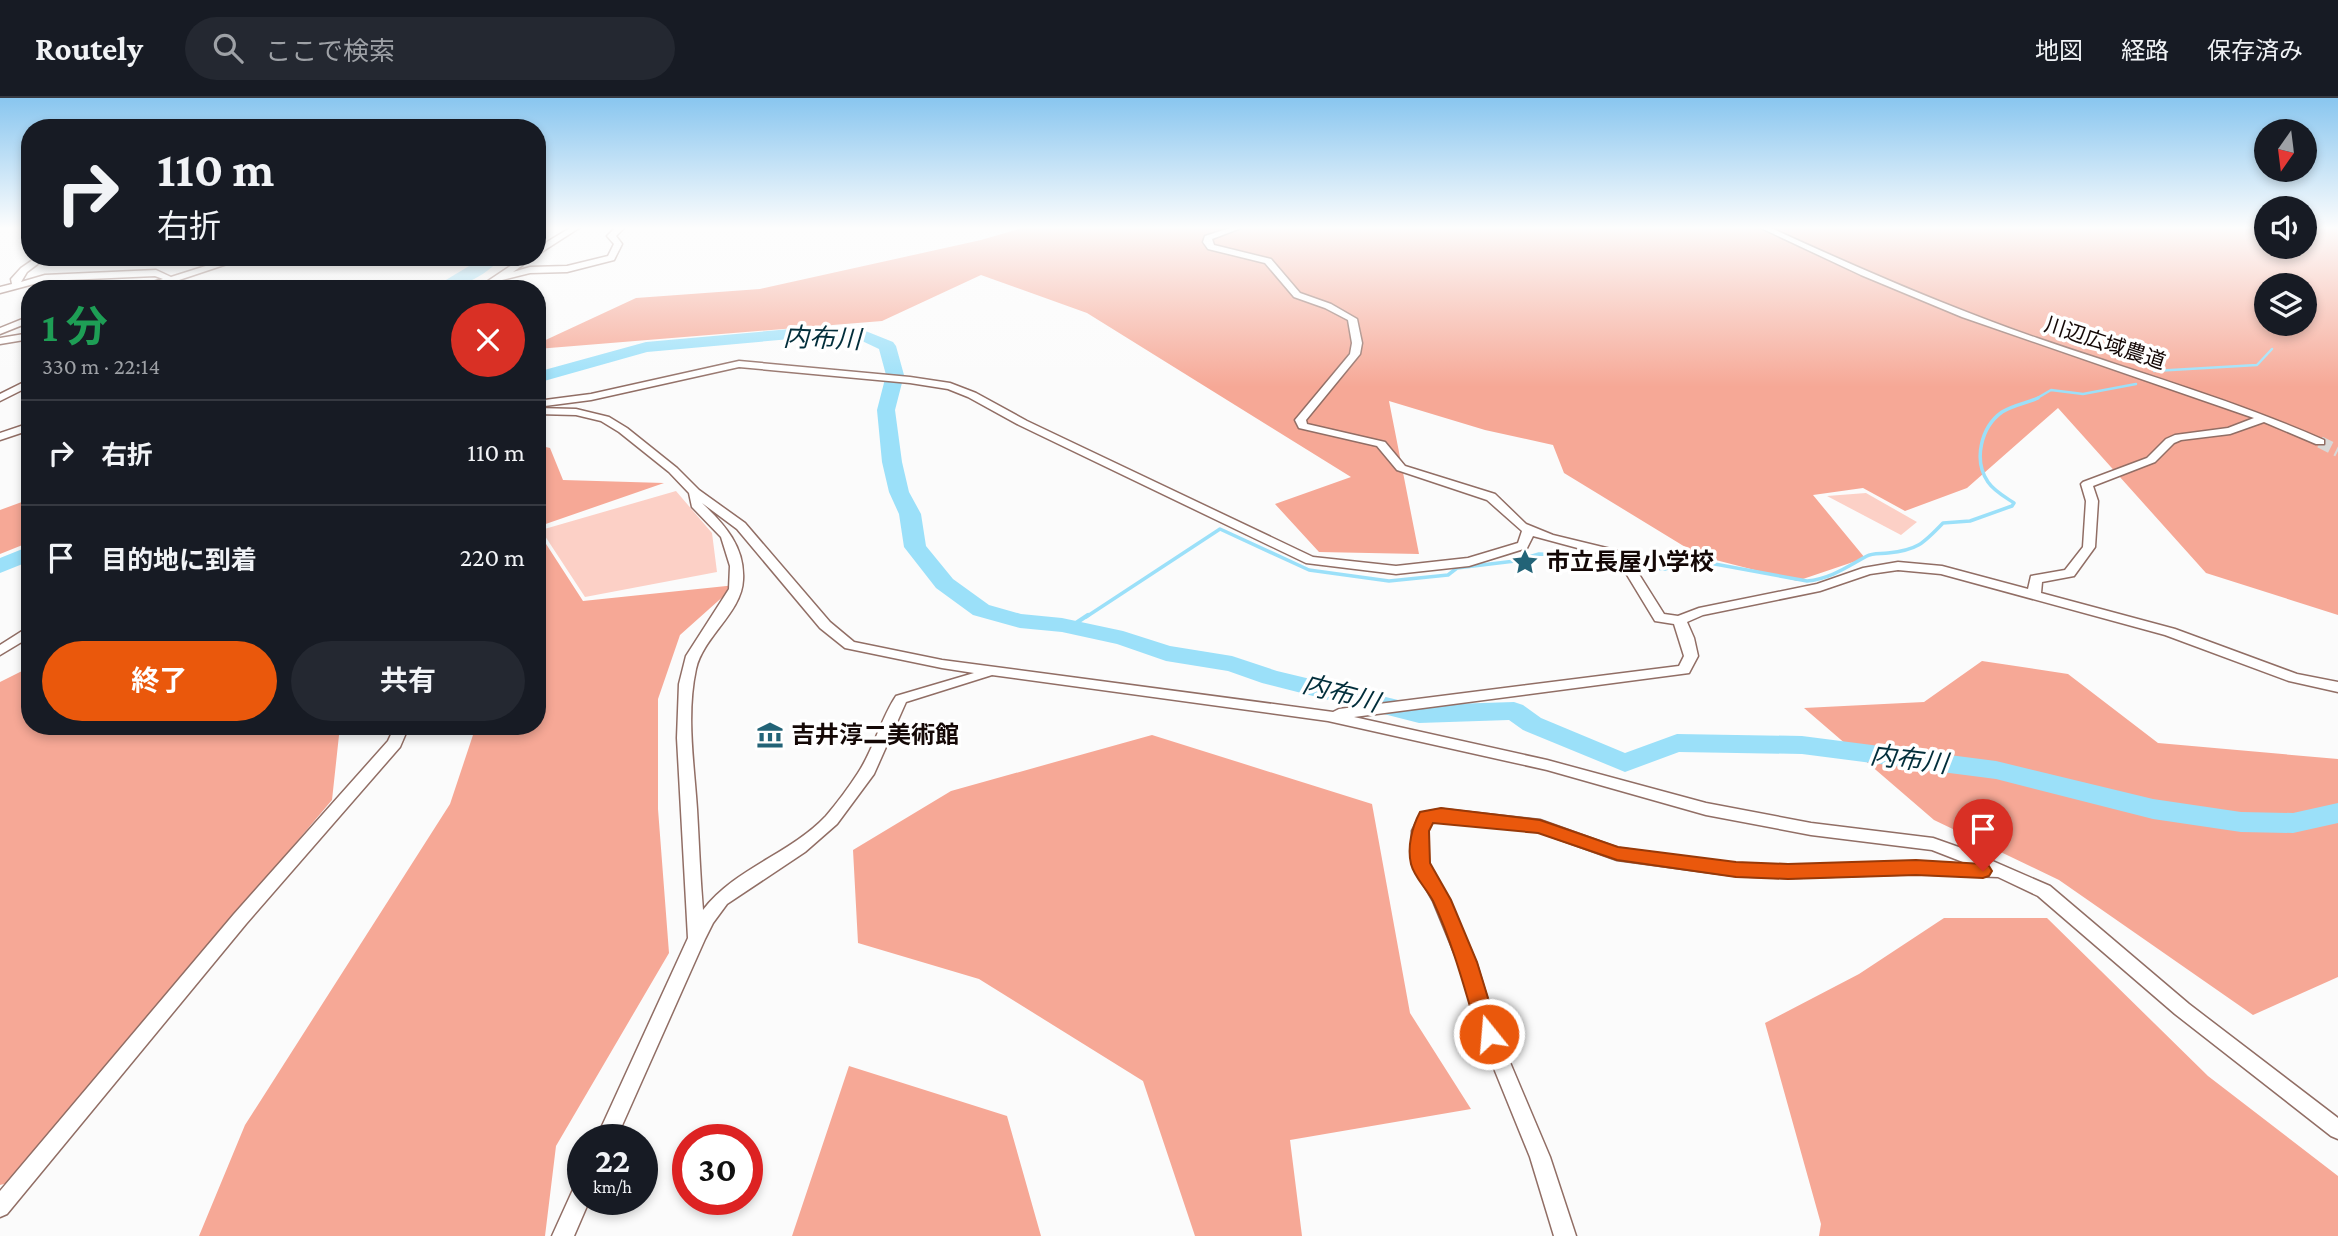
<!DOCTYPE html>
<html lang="ja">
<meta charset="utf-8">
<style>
:root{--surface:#171b24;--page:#242831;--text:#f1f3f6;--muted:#9ea1a6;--line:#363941;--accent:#ea580c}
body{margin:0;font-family:"Crimson Pro","Noto Sans JP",serif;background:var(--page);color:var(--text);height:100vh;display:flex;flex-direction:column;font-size:26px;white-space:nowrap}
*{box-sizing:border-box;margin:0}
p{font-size:23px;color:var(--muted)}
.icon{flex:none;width:38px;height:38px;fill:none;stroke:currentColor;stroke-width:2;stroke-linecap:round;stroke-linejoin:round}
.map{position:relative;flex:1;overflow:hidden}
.drawer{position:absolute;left:21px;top:182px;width:525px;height:455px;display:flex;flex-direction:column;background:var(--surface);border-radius:28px;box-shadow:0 4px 10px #0003}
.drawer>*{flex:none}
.top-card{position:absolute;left:21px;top:21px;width:525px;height:147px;border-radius:28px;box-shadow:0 4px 10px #0003;background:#171b24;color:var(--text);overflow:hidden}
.needle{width:46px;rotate:194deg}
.controls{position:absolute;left:2254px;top:21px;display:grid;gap:14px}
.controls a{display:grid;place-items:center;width:63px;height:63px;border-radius:50%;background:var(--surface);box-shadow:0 4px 10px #0003;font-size:35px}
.speed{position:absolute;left:567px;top:1026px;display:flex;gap:14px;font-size:35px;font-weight:700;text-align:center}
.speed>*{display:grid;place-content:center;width:91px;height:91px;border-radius:50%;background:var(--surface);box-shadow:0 4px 10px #0003;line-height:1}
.speed small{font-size:18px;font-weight:400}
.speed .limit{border:10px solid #d22;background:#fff;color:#111}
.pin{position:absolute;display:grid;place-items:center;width:60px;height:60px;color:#fff;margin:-72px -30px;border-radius:50% 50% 50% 0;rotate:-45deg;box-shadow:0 0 7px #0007}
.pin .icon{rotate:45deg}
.me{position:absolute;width:77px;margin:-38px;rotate:343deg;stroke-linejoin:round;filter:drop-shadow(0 0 5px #0008)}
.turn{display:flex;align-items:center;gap:24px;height:147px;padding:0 21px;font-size:32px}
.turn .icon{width:91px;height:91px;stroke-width:2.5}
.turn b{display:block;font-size:49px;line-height:60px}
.round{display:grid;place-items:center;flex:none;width:74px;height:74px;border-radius:37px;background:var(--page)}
.overview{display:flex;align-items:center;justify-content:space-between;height:119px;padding:0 21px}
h1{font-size:42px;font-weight:700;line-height:52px;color:#1e9e55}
.cta{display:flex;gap:14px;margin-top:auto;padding:14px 21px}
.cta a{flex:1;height:80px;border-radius:42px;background:var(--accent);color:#fff;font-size:28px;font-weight:700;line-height:80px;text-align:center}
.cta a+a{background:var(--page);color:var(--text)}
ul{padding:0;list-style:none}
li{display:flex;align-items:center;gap:21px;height:105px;padding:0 21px;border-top:2px solid var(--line)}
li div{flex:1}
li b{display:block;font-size:26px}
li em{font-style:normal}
header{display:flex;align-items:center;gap:42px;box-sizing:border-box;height:98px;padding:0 35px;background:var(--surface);border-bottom:2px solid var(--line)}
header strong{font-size:33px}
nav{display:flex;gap:38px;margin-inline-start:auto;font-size:24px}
.search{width:490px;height:63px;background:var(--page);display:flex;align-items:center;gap:18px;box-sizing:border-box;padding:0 24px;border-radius:38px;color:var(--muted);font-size:26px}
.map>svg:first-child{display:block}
.green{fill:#fcd0c6}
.forest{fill:#f6a896;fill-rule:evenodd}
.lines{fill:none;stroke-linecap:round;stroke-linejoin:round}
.stream-far2{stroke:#9be0f9;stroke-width:2.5}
.stream-far1{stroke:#9be0f9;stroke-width:3.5}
.stream{stroke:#9be0f9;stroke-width:4.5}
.river{fill:#9be0f9;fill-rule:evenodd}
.minor-tunnel{stroke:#d8d7d6;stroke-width:12;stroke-dasharray:12 6;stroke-linecap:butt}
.minor-casing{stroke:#916e65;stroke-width:3}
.minor{fill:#fff;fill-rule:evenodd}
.route{fill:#ea580c;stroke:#983908;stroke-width:2}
.labels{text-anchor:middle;stroke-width:7;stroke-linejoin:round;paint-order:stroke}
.far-street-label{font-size:21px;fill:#140806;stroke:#fff}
.poi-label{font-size:24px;font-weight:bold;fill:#140806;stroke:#fff;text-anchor:start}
.water-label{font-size:26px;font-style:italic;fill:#022e3b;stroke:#fff}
</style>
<header>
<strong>Routely</strong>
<div class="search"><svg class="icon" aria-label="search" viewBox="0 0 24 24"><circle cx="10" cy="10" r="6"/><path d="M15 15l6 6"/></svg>ここで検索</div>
<nav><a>地図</a><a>経路</a><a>保存済み</a></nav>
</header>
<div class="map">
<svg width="2338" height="1138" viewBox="0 0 2338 1138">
<rect width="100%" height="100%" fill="#fbfbfb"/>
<path class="green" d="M676,393L712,435L717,474L585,499L541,432Z
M1866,395L1917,424L1901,437L1827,398Z"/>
<path class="forest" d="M1022,130H2266V149H2305V130H2338V517L2206,475L2058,310L1967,390L1905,413L1863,390L1813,397L1865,460L1797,483L1700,458L1564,375L1553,347L1485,332L1389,303L1419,456L1319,454L1275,406L1351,379L1087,215L981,177L882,223L537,251V246L636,200L760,191L981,142ZM2266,187H2305V226H2266Z
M154,159H222L188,168H125Z
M537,347L550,350L563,382L664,385L537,429Z
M30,401V444L0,456V412Z
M537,432L583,503L736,487L680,537L658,601V711L669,855L556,1048L545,1138H199L245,1027L450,706L476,628H537Z
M1982,563L2068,576L2158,645L2338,661V879L2253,917L2059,782L1934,722L1804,610L1924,604Z
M30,569V628H340L332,702L8,1085L0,1087V584Z
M1152,637L1372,706L1410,915L1471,1011L1290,1042L1302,1138H1195L1143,983L979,881L858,845L853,752L951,693Z
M1944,820H2047L2208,978L2338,1078V1138H1819L1821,1126L1765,925L1859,876Z
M849,968L1007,1018L1041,1138H792Z"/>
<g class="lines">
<path class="stream-far2" d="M2154,273L2257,267L2272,251
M2034,302L2051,292L2083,296L2136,286"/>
<path class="stream-far1" d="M1631,468L1665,471L1693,462L1807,483C1830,481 1847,469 1867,458C1872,455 1882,456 1888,455C1917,452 1923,446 1943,425L1970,423L2012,408L2014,405C2005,399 1994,393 1988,384C1973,362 1981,329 2002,314C2013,307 2027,305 2038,300
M1086,519L1220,431L1309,472L1389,483L1448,477L1457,470L1515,463L1539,456L1587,458L1623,466"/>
<path class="stream" d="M1070,529L1088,517"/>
<path class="river" d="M484,159H502C484,180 459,191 431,191Z
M813,229L863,232L893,244L896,248L904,277L895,312L902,364L909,394L921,416L926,448L953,481L989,507L1021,516L1062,520L1123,533L1170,548L1232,558L1277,573L1419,607L1514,604L1523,607L1541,620L1625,655L1677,636L1802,638L1996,663L2153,701L2241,714L2293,715L2338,705V725L2293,735L2241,734L2153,721L1996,681L1802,656L1679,654L1625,674L1523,632L1509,622L1419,625L1262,585L1228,573L1166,563L1117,546L1062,534L1020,530L973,517L936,490L904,449L899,416L889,394L882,364L877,312L886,277L879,251L860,242L813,239L647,254L537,285V274L646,244Z
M30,448V463L0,475V460Z"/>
<path class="minor-tunnel" d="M2320,344L2338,353"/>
<g class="minor-casing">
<path id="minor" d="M570,130H579L537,157V150Z
M615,130H624L616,138L622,146L614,162L567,174L530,175L498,183L487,191H476L524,159H534L513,174L530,169L567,168L608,158L614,146L607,138Z
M1230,130H1241L1212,141L1214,147L1271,161L1300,195L1331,206L1357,221L1362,245L1360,256L1306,322L1307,326L1385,344L1405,368L1495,396L1526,426L1553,437L1619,453L1630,462L1664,516L1678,518L1699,510L1817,486L1863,470L1898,464L1942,468L2028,491L2031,478L2065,472L2083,449L2086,403L2081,386L2083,384L2147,360L2166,341L2175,337L2228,330L2254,320L1962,219L1861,177L1761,130H1771C1858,170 1947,209 2037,240C2133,273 2231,301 2324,342V346H2316L2264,324L2230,336L2181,342L2174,345L2155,364L2093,388L2098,403L2095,449L2074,478L2042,484L2041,495L2175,531L2297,576L2338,584V594L2289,583L2165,537L1941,476L1898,472L1870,476L1820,493L1703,517L1687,524L1694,540L1698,558L1689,575L1354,619L1547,662L1706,705L1811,725L1933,740L1967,752L2050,788L2189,906L2338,1020V1041L2331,1038L2175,916L2038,798L1998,779L1916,776L1788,780L1736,778L1617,762L1539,734L1441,723L1432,724L1428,733V766L1449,802L1476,864L1498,936L1550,1059L1576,1138H1554L1530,1059L1480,936L1458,864L1433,803L1412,766V733L1421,715L1441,711L1540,722L1618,750L1736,766L1788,768L1916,764L1968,766L1932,752L1811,737L1706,717L1547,672L1328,623L992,577L906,604L874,676L837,726L805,754L727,806L713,825L705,841L616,1041H596L688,840L677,640L679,586L686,558L729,491L730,468L721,439L692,409L689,395L669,374L619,334L601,323L576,317L537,316V310L576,311L609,319L627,330L677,370L699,392L745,425L830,524L854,544L942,562L1333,614L1339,611L1679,568L1684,558L1674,526L1655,523L1621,467L1611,459L1533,438L1527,450L1469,468L1396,476L1306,465L1019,327L968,299L948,291L910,285L739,269L591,302L537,309V303L591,296L739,263L910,279L950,285L976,295L1027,323L1313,459L1396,468L1468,460L1518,445L1522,433L1487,402L1397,372L1377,348L1299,330L1295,322L1350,256L1352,245L1348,222L1325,210L1294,199L1265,165L1208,151L1203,144L1205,138ZM702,405L737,431L820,530L845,550L942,570L974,575L896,598C880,622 874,651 858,675C849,689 837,705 826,718C790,756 734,771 703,812C700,778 699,744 697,711C694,665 686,617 696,571C703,539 742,514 743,482C745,449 725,427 702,405Z
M37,159H47L27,174L21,184L45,177L156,172L171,179L234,159H248L179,182L195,191H183L170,185L151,191H129L163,181L155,178L45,183L0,195V189L12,186L11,181L21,170Z
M30,218V224L0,236V230Z
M30,235V241L0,246V240Z
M30,281V288L0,303V296Z
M30,325V332L0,342V335Z
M30,528V539L0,557V547Z
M395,628H409L400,649L246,826L7,1116L0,1119V1093L234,816L388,643Z
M583,1082V1101H590L574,1138H552L576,1085Z"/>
</g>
<use href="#minor" class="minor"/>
</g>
<linearGradient id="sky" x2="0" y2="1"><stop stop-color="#89c6ef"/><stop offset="0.45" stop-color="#fdfdfd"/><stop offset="1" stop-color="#fdfdfd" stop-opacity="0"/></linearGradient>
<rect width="2338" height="289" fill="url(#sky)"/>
<path class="route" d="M1441,710L1540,722L1618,749L1736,764L1788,766L1916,762L1983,766L1989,768L1992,773L1989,778L1983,780L1916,777L1788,781L1736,779L1617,762L1538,735L1433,725L1429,733L1430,765L1451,802L1477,864L1499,936L1496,943L1489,946L1481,943L1478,936C1465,892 1453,846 1433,803C1427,791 1414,779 1411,766C1407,749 1412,729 1420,714Z"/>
<defs>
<g id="sight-bare" transform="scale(2.1)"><path d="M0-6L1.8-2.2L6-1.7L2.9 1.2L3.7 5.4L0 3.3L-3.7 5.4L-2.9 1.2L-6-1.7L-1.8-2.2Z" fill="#226377" stroke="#fff" stroke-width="2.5" paint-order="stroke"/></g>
<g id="museum-bare" transform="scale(2.1)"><path d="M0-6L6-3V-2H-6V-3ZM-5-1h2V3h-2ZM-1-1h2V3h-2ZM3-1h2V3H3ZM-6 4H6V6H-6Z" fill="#226377" stroke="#fff" stroke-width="2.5" paint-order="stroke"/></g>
</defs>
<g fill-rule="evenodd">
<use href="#sight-bare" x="1525" y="464"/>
<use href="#museum-bare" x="770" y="637"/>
</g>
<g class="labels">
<g class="far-street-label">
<text transform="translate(2105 245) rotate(18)" y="7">川辺広域農道</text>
</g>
<g class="poi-label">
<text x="1546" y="472">市立長屋小学校</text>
<text x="791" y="645">吉井淳二美術館</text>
</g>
<g class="water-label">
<text transform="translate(822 240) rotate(2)" y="9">内布川</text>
<text transform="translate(1341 595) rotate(15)" y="9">内布川</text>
<text transform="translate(1909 661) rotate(7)" y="9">内布川</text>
</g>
</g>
</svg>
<div class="controls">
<a><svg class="needle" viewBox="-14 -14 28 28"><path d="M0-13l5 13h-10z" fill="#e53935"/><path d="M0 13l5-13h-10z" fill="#9ea1a6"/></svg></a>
<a><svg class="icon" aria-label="sound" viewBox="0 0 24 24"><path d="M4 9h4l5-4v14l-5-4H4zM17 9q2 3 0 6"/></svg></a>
<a><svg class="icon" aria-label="layers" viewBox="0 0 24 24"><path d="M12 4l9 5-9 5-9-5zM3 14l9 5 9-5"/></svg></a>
</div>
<div class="speed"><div>22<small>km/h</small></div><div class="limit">30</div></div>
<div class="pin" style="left:1983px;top:773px;background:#d93025"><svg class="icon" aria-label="arrive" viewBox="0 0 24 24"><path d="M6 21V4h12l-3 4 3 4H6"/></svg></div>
<svg class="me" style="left:1489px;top:936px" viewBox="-20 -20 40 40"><circle r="17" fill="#ea580c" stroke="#fff" stroke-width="3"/><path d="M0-11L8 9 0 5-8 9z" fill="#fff"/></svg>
<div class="top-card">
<div class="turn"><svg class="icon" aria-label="right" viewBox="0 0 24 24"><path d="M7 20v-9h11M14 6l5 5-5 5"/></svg><div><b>110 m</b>右折</div></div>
</div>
<section class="drawer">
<div class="overview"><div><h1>1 分</h1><p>330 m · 22:14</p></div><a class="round" style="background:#d93025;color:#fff"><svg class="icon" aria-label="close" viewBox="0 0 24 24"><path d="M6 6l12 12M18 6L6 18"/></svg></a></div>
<ul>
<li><svg class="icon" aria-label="right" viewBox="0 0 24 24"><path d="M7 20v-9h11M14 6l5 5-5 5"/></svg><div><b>右折</b></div><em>110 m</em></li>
<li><svg class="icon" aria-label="arrive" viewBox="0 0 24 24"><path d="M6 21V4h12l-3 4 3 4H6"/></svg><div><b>目的地に到着</b></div><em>220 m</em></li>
</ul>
<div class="cta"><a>終了</a><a>共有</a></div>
</section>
</div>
